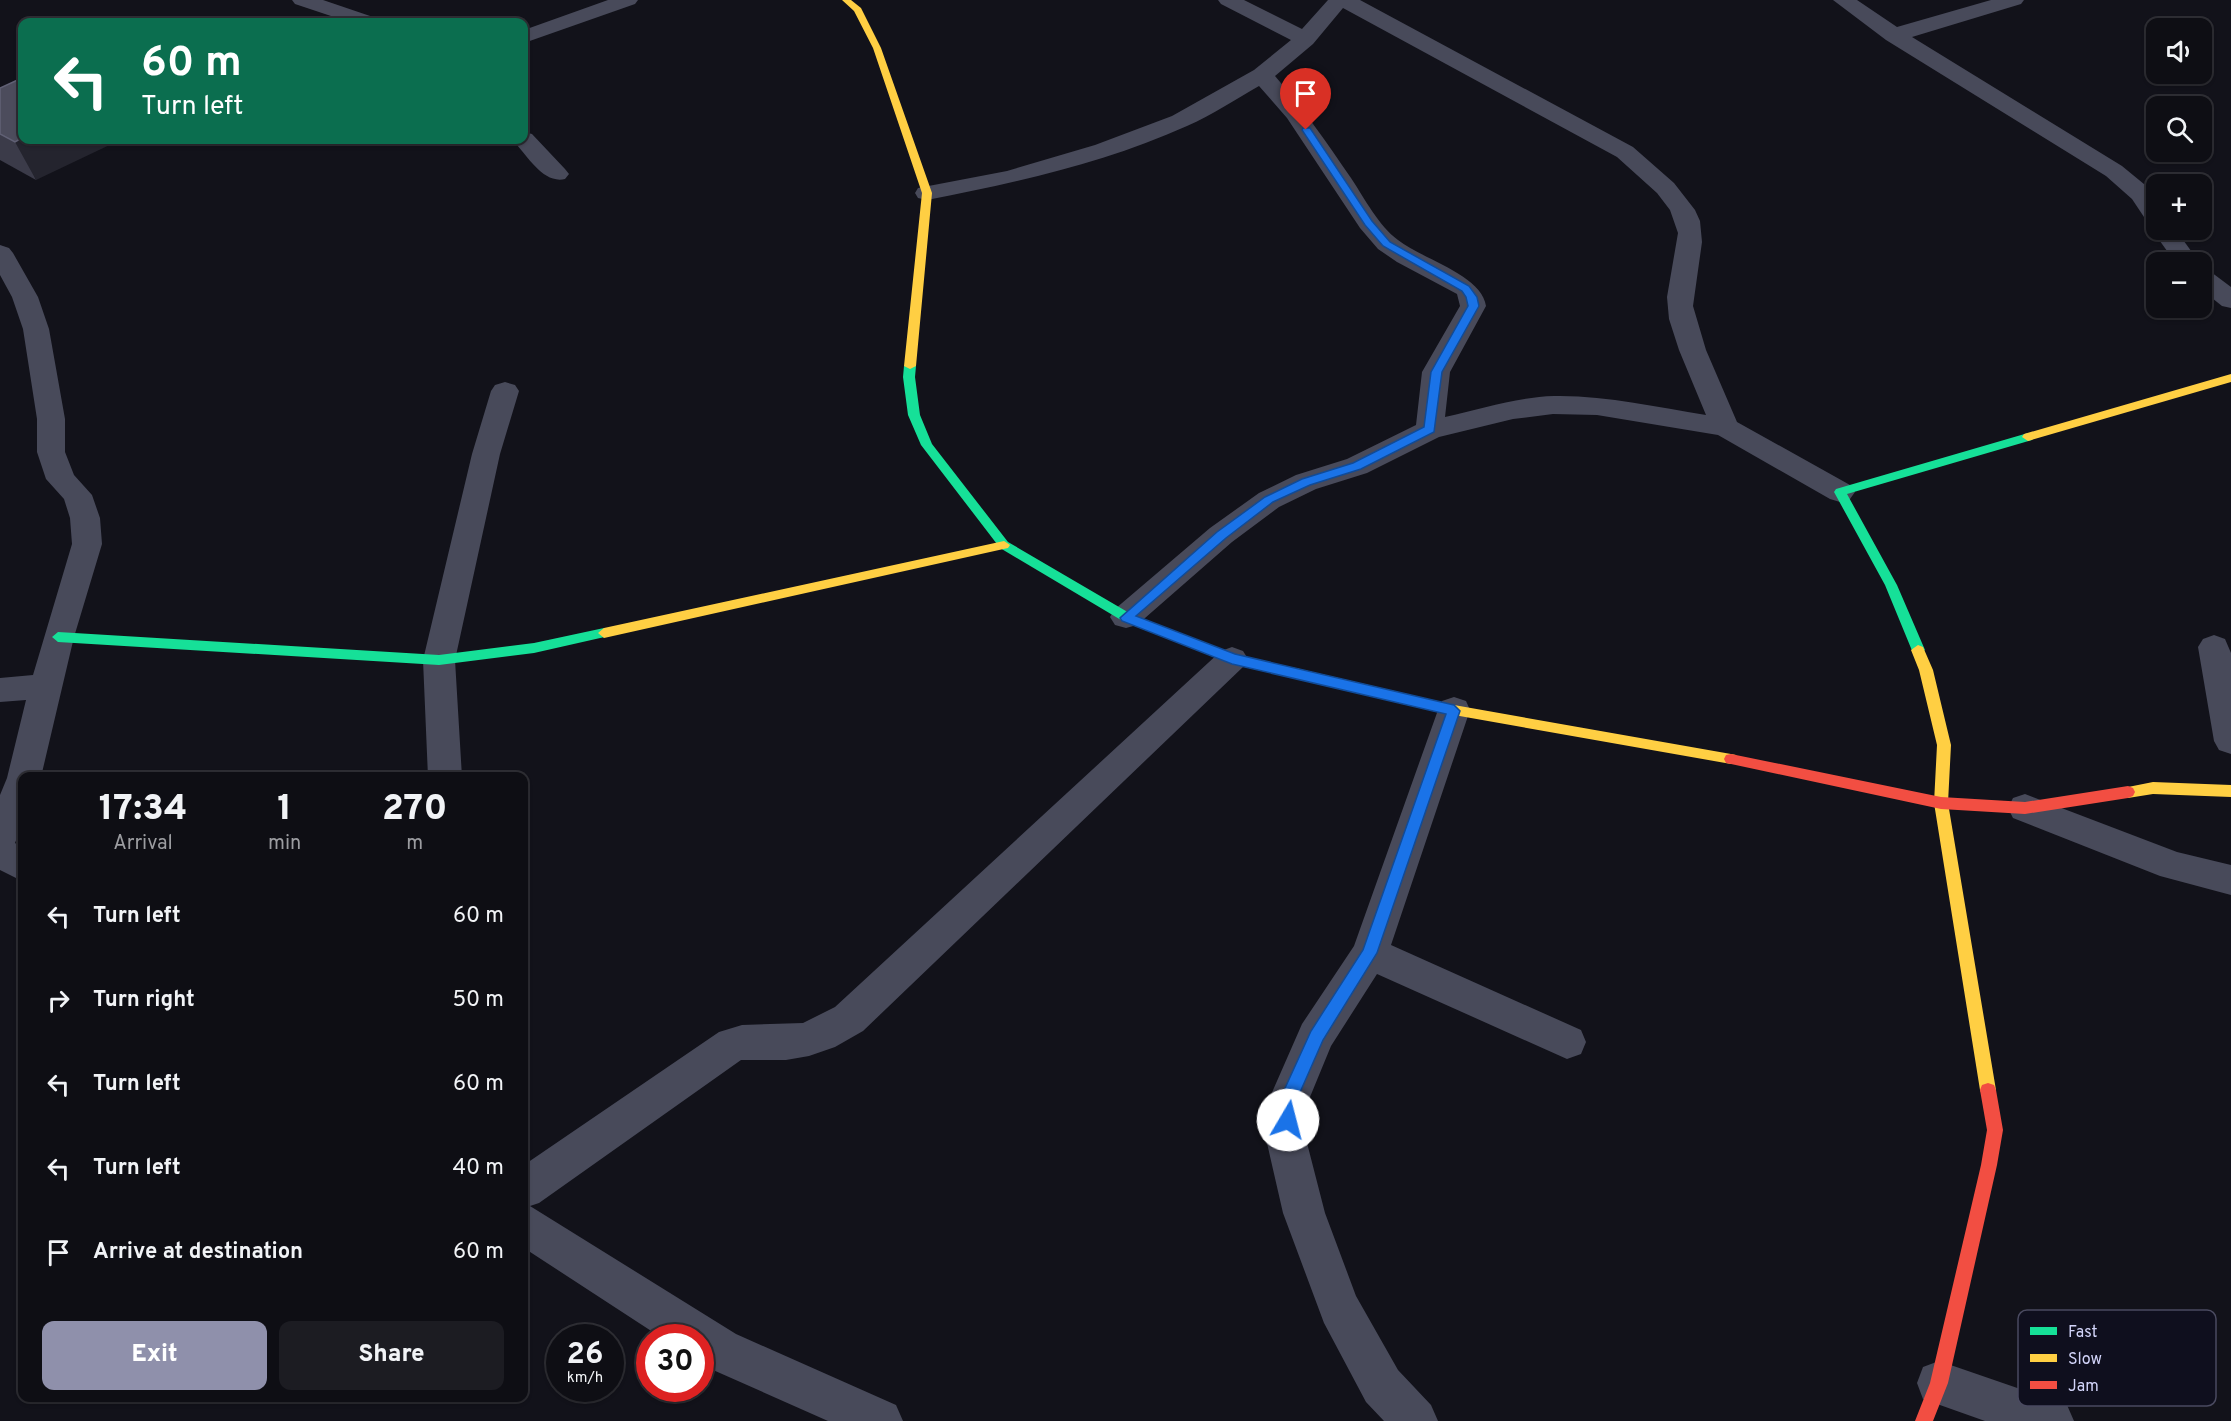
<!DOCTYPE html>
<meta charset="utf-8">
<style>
:root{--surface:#0e0e14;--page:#1c1c22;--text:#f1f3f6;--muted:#9b9ca0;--line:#2e2e34;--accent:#8f90ab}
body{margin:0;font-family:Overpass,sans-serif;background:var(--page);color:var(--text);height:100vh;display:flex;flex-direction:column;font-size:22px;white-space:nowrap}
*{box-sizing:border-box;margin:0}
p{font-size:20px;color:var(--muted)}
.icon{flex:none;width:33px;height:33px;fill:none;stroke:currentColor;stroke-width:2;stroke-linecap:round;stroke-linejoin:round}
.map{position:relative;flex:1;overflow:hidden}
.sheet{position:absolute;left:18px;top:772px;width:510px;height:630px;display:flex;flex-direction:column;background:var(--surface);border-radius:12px;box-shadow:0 2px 4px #0004,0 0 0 2px var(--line)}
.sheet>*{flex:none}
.top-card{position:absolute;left:18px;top:18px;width:510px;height:126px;border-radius:12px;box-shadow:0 2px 4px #0004,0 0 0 2px var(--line);background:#0b6e4f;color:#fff;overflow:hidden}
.controls{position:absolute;left:2146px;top:18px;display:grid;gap:12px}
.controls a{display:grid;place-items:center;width:66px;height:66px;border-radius:12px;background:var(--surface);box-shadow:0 2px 4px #0004,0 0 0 2px var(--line);font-size:30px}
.speed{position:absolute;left:546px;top:1324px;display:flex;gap:12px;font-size:30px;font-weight:700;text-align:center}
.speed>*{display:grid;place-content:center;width:78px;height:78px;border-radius:50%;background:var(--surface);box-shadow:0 2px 4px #0004,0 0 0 2px var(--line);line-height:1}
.speed small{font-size:15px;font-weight:400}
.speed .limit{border:9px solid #d22;background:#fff;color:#111}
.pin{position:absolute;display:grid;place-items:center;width:51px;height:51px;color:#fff;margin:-62px -26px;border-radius:50% 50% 50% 0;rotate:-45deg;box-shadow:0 0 6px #0007}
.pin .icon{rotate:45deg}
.me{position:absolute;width:66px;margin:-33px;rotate:8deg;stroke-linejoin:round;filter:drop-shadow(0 0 4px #0008)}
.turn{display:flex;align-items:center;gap:21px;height:126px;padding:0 24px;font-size:27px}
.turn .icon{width:78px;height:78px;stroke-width:2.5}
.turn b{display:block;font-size:42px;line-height:51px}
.eta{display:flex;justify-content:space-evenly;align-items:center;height:102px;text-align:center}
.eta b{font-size:36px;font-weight:800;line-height:42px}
.cta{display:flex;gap:12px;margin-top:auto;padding:12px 24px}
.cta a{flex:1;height:69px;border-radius:12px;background:var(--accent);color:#fff;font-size:24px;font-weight:800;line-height:69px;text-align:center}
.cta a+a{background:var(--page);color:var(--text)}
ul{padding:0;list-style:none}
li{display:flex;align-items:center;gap:18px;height:84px;padding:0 24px}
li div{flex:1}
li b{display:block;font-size:22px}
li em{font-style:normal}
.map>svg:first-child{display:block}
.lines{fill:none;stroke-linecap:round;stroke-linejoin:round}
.street{fill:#484a5a;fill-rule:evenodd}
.fast{fill:#16e098;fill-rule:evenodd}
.slow{fill:#ffcf43;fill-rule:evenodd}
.jam{fill:#f24e42;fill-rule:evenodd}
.wall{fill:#3b3b49}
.shaded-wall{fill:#24242e}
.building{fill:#4c4c5c;stroke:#616175;stroke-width:1.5}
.route{fill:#1a73e8;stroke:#114b97;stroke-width:1.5}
.key{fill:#0f0f1e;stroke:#4a4a60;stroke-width:1.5}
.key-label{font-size:16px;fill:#d2d4f9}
</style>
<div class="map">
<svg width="2231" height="1421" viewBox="0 0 2231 1421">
<rect width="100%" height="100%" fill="#12121a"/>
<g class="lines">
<path class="street" d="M292,0H323L376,18L380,22H349L295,4Z
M608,0H638L635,4L524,43V30Z
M1218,0H1244L1302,29L1328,0H1360L1633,147L1674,183L1695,210L1700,221L1702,242L1693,306L1706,350L1737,422L1850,485L1855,492L1850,499L1840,502L1830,499L1718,435L1597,415L1553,414L1513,419L1439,437L1367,473L1316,489L1279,507L1232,542L1137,625L1126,628L1115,625L1110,617L1115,609L1210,528L1259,493L1296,475L1347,459L1416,425L1422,372L1460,306L1457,294L1397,262L1378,249L1360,228L1287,118L1259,86C1236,99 1212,115 1187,126C1105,163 1015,183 927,200L918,198L915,193L918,188L1007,171L1095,145L1172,116L1254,70L1291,40L1221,4ZM1343,8L1617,157L1657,193L1670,210L1678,233L1667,297L1669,319L1679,350L1706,415C1656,407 1605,395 1554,396C1518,397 1481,409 1445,417L1450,372L1486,306C1482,275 1422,259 1398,240C1378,225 1365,199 1351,178C1327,143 1303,108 1275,76L1313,44Z
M1833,0H1857L1897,27L1991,0H2024L2021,4L1912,37L2122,166L2150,189L2157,200V230H2176L2199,262H2175L2152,230L2155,225L2148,223L2132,199L2106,176L1886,40Z
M524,132L532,134L565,169L569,174L565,179C544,184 529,158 516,144L513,140H524Z
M0,245L9,248L13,253L38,297L49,329L65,419V452L74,475L92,495L100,518L102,544L74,637L41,777H22V826L15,843L22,848V881L0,870V795L7,778L26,700L0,702V678L33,675L72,544L70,518L64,499L46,479L37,452V419L23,329L12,297L0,275Z
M2202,269L2211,272L2231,287V308L2222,306L2202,290Z
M505,382L515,385L519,391L500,454L455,660L462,777H428L423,660L472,454L491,391L495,385Z
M2214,635L2225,639L2231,653V754L2219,750L2214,741L2198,647L2203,639Z
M1232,647L1243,651L1248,659L1243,667L863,1031L835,1047L809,1056L786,1060H741L539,1203L530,1206L736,1334L896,1405L903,1421H828L704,1366L700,1363V1338H662L524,1248V1165L719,1032L742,1025L803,1023L835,1007L1221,651Z
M1454,697L1466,701L1470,710L1391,945L1581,1030L1586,1042L1581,1054L1567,1059L1377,974L1331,1046L1310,1097L1307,1143L1325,1213L1356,1296L1398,1370L1431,1405L1438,1421H1384L1366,1402L1324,1323L1283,1213L1267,1143L1270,1097L1302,1024L1354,946L1438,710L1442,701Z
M2025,794L2177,852L2231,865V895L2160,876L2013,818L2008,808L2013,798Z
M1939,1361L2067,1405L2074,1421H1985L1923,1399L1917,1383L1923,1367Z"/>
<path class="fast" d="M910,363L916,366L915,377L920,415L932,444L1008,542L1131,614L1234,655L1300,669L1302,673L1300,677L1295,678L1227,662L1121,620L1000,548L921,445L908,415L903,377L904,366Z
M2028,433L2032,434L2034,437L2032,440L1847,494L1897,585L1925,650L1918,655L1913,653L1885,585L1834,492L1836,489Z
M604,628L610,633L609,636L534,653L439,665L58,642L52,637L58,632L439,655L534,643Z"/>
<path class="slow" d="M842,0H851L861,8L881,48L932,193L916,366L910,369L904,366L922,193L873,48L854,11Z
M2231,374V382L2028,441L2022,437L2024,434Z
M1004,541L1010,545L1008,548L604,638L598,633L604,628Z
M1918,645L1923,647L1933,670L1951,745L1948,803L1996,1090L1994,1095L1988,1097L1982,1095L1980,1090L1934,803L1937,745L1919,670L1911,650Z
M1295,668L1454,705L1731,754L1736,755L1738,759L1736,763L1731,764L1454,715L1290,677L1288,673L1290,669Z
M2153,782L2231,785V797L2153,794L2128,798L2123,796L2121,792L2123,788Z"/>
<path class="jam" d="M1731,754L1941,797L2025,802L2128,786L2133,788L2135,792L2133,796L2128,798L2025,814L1941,809L1731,764L1726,763L1724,759L1726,755Z
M1988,1083L1994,1085L1996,1090L2003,1130L1997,1165L1948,1383L1933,1421H1915L1930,1383L1981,1165L1987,1130L1980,1090L1982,1085Z"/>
</g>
<path class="wall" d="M0,88L36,180L0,160Z"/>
<path class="shaded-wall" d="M22,138V140H120L36,180L15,142Z"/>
<path class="building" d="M22,78V138L15,142L0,134V88Z"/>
<path class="route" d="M1303,128H1310L1372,221L1390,242L1469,286L1477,297L1479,306L1442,372L1434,432L1361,469L1310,485L1273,502L1226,538L1136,616L1235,654L1454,705L1460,711L1377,953L1323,1040L1298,1097L1294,1126L1288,1128L1282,1126L1280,1120L1281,1097L1311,1031L1363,950L1446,714L1232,664L1122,621L1120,618L1217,532L1265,497L1302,479L1353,463L1424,427L1431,372L1468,306L1466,297L1462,291L1383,246L1365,225L1302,130Z"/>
<rect x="2018" y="1310" width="198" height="96" rx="9" class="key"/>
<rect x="2030" y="1327" width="27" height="8" fill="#16e098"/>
<rect x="2030" y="1354" width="27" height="8" fill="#ffcf43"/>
<rect x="2030" y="1381" width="27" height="8" fill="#f24e42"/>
<g class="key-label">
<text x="2068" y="1337">Fast</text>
<text x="2068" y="1364">Slow</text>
<text x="2068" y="1391">Jam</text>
</g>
</svg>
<div class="controls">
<a><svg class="icon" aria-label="sound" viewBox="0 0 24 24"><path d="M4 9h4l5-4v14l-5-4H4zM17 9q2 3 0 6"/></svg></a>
<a><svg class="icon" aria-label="search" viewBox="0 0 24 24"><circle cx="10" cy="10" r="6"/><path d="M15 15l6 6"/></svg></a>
<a>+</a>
<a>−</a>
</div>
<div class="speed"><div>26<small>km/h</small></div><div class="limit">30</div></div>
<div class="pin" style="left:1306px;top:130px;background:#d93025"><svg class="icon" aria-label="arrive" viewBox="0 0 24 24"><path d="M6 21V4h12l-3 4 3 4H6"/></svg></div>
<svg class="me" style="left:1288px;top:1120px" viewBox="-20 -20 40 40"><circle r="19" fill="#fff"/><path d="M0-13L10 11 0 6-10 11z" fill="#1a73e8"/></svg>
<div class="top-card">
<div class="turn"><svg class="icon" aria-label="left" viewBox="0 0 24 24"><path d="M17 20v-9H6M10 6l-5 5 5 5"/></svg><div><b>60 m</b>Turn left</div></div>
</div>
<section class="sheet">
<div class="eta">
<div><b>17:34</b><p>Arrival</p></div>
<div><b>1</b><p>min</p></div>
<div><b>270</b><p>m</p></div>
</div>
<ul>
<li><svg class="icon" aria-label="left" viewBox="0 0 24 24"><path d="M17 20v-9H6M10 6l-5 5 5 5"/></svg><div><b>Turn left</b></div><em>60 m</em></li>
<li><svg class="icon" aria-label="right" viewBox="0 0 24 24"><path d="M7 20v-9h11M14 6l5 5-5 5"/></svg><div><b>Turn right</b></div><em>50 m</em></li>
<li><svg class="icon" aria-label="left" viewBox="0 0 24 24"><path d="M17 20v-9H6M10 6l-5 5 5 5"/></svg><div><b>Turn left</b></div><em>60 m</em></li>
<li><svg class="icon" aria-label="left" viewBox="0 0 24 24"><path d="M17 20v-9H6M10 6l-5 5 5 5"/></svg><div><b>Turn left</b></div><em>40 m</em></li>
<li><svg class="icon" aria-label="arrive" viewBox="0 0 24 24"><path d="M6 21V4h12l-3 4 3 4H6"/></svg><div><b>Arrive at destination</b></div><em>60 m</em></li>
</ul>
<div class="cta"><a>Exit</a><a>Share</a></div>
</section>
</div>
